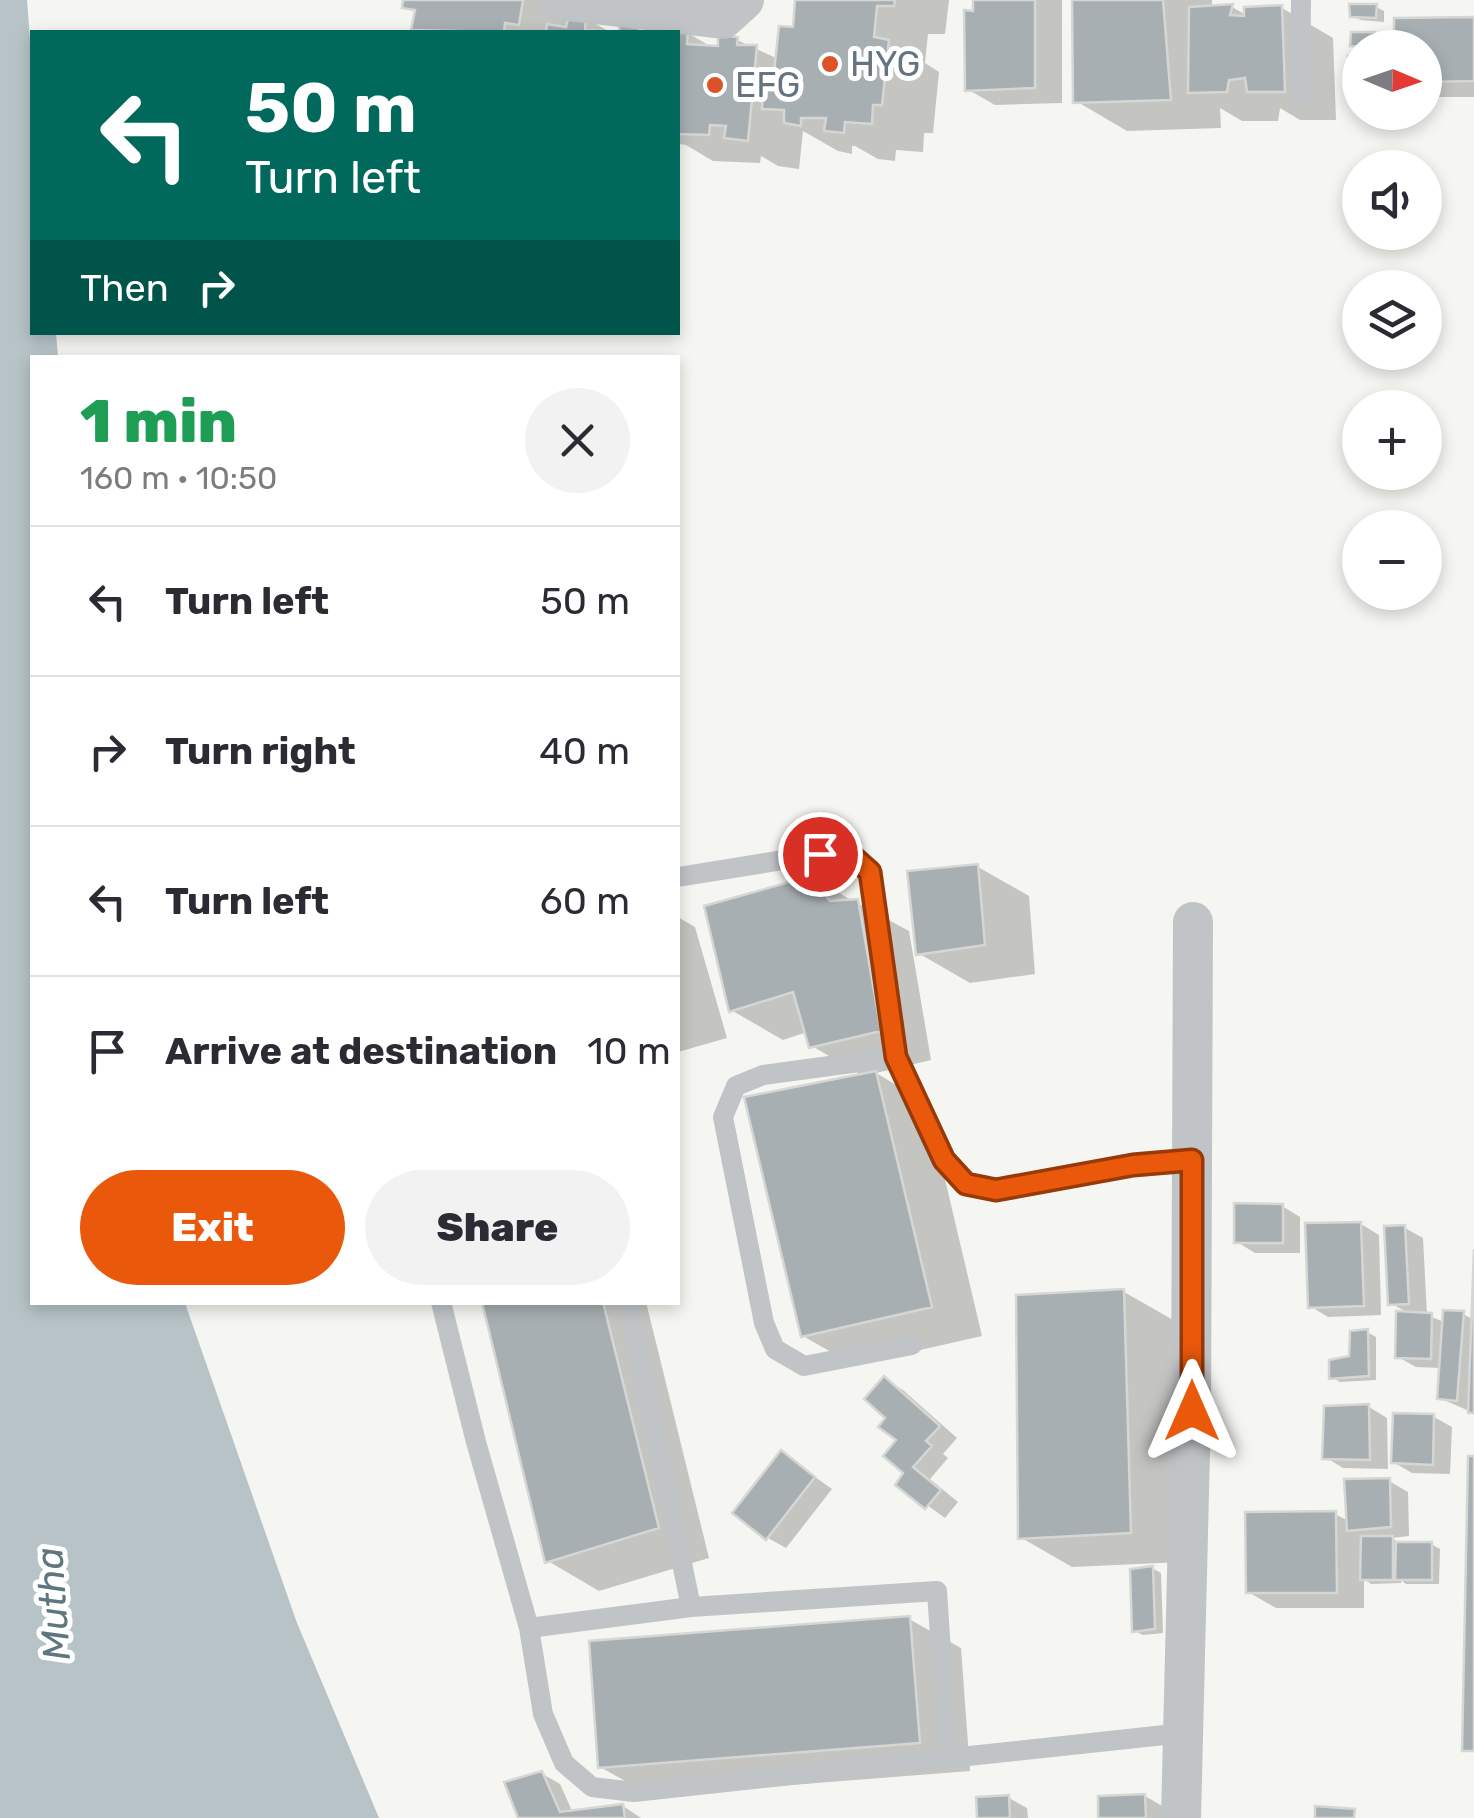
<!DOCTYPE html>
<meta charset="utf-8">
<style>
:root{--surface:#fff;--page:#f2f2f3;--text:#2b2b33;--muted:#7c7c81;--line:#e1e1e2;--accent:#ea580c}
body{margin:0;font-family:Rubik,sans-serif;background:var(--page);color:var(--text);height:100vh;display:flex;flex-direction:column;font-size:38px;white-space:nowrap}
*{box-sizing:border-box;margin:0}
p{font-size:32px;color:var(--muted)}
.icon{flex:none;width:55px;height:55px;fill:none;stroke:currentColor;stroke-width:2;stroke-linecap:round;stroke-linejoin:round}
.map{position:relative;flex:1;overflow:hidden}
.side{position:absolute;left:30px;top:355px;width:650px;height:950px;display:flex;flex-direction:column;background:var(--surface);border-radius:0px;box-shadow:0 5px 15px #0003}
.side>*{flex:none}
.top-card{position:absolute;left:30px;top:30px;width:650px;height:305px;border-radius:0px;box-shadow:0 5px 15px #0003;background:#00695c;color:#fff;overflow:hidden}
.needle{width:65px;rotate:92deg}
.controls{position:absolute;left:1342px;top:30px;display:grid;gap:20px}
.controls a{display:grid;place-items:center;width:100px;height:100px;border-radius:50%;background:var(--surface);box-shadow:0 5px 15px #0003;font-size:50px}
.pin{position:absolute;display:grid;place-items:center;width:85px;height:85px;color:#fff;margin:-42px;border:5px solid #fff;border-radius:50%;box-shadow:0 2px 10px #0007}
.me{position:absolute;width:110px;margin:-55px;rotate:0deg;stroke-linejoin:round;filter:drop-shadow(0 0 8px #0008)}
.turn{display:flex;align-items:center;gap:35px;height:210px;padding:0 50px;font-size:45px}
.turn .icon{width:130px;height:130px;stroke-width:2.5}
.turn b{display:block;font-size:70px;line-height:85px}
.then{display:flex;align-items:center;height:95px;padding:0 50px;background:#0003;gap:20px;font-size:38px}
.round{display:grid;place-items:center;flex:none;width:105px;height:105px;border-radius:52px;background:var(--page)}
.summary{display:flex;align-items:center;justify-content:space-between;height:170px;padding:0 50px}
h1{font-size:60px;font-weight:800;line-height:75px;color:#1e9e55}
.cta{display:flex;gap:20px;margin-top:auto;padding:20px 50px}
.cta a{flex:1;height:115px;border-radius:60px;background:var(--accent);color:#fff;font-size:40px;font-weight:800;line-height:115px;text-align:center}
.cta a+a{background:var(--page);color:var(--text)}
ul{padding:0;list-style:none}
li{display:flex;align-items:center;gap:30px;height:150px;padding:0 50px;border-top:2px solid var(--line)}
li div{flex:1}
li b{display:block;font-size:38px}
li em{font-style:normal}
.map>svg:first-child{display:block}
.water{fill:#b7c3c7}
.shadow{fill:#0003}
.building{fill:#a7afb3;stroke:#d6d6d4;stroke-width:2.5}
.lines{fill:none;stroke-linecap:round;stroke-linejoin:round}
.lane{stroke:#c0c4c7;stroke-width:20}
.street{stroke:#c0c4c7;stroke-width:40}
.route-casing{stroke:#983908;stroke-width:25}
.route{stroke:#ea580c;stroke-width:18}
.poi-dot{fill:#dc5329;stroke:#fff;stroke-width:4}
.labels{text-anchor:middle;stroke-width:10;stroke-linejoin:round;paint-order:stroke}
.poi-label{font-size:35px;fill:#657481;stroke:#fff;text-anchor:start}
.water-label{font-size:38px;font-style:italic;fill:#60767e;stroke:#fff}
</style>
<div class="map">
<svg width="1474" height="1818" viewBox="0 0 1474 1818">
<rect width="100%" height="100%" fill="#f5f5f1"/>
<path class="water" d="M0,0H27L32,65V332L56,333L58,357L32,358V1302L185,1303L297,1623L379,1818H0Z"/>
<path class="shadow" d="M406,0H577L585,18L610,32H421L414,28L417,13L405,6Z
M798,0H949L945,34H928L925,63L939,72L933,133H924L923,152L896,150L895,161L878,159L855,146H852V154L838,151L803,131L799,169L778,166L761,156L760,163L713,161L686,145L679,144L678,153V32L688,33L713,48L737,40L778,59L795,30Z
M975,0H1062V103L995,105L967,89Z
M1074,0H1212V8L1232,7L1246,15L1282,8L1333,38L1336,120H1300L1280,108L1278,121H1242L1220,108L1221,128L1127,131L1076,101Z
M1376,7L1384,11V22L1361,20L1352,16Z
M1474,19V97H1425V48Z
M1374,34L1383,39L1382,48L1360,49L1352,45Z
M978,867L1029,896L1035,974L970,983L918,953Z
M811,878L909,931L931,1060L876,1073L927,1103L982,1336L854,1365L803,1336L863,1076L812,1046L807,1032L783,1040L731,1010Z
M678,917L695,927L727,1038L678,1052Z
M1282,1206L1300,1217V1253H1255L1237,1242Z
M1361,1224L1379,1235L1381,1315L1328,1317L1310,1306Z
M1405,1228L1423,1238L1427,1315L1444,1322L1463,1314L1474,1320V1413L1439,1398L1441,1368L1416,1367L1398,1357L1410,1314L1390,1303Z
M1124,1292L1175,1321L1182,1562L1072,1567L1020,1537Z
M485,1302H646L709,1558L599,1591L548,1561Z
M1367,1332L1376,1337V1380L1340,1382L1332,1377L1352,1359Z
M884,1379L903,1390L957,1438L943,1454L948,1458L930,1479L958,1502L945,1518L898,1484L907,1473L900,1440L888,1417Z
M1369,1407L1387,1418L1388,1469L1343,1468L1325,1457Z
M1434,1417L1452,1427L1450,1474L1412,1473L1393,1462Z
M781,1453L832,1489L786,1548L768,1538Z
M1389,1481L1408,1492L1409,1536L1391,1538L1402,1544H1431L1440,1549L1439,1584H1406L1401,1580V1583L1371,1584L1364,1579V1608H1276L1248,1592L1335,1514L1350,1522Z
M1152,1568L1161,1573L1163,1633L1143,1635L1135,1631Z
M909,1619L961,1648L970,1771L652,1796L600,1767Z
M541,1773L560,1784L573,1813L623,1806L641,1818H521Z
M1145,1796L1183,1818H1101Z
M1009,1798L1027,1808L1028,1818H979Z"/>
<path class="building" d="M403,0H523L519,25L505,23L504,32L411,30L415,10L402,8Z
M795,0H895L894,6H877L874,37L889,40L882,105H873L872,124L845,122L844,133L824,131L826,118H801V126L784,123V110L762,109L763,88L772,90L779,26L793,27Z
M973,0H1035V88L965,91L964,10L973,11Z
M1072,0H1163L1171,100L1073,103Z
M1233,4L1230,15L1244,16V7L1282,5L1285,92H1247L1245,78L1229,80L1227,92L1188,93L1189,7Z
M1349,4H1377L1376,18L1350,17Z
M569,15L586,16L585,30L619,32V21L638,22L639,32H546L547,24L566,27Z
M1474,17V81L1425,82V48H1394V18Z
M688,31L687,44L718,46V35L738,37L737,45H757L748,141L724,138L726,126L710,125L709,135L678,134V32Z
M1351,32H1375L1374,47L1350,46Z
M1348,56H1360V75H1348Z
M978,864L985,945L916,955L907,871Z
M811,876L830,901L858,899L881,1031L809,1048L793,992L729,1012L704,906Z
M876,1071L932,1307L801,1337L744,1097Z
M1234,1203L1283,1204V1243H1234Z
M1361,1222L1364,1306L1308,1308L1305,1223Z
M1405,1225L1409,1304L1388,1305L1384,1226Z
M1474,1249V1413H1468Z
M1124,1289L1131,1533L1018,1539L1016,1295Z
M482,1302H603L659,1528L545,1563Z
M1443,1310L1464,1311L1457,1401L1437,1399Z
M1396,1311L1432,1313L1431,1359L1395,1358Z
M1368,1329L1369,1376L1329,1379V1360L1349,1356L1350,1331Z
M884,1376L940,1426L926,1441L932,1446L913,1467L941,1490L925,1509L895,1485L903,1473L883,1456L896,1440L878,1427L885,1418L864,1399Z
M1369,1404L1370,1460L1322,1459L1324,1406Z
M1393,1413L1434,1414L1433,1465L1391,1463Z
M781,1450L815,1477L766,1540L732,1513Z
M1468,1456H1474V1751H1462Z
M1390,1478L1391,1527L1347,1531L1344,1479Z
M1336,1511L1337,1593H1246L1245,1512Z
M1361,1536H1393V1580H1360Z
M1396,1542H1432V1580H1395Z
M1153,1566L1155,1629L1132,1632L1130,1569Z
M910,1616L920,1743L598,1768L589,1641Z
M542,1771L560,1812L623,1804L625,1818H518L504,1782Z
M1145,1794L1146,1818H1098V1796Z
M1009,1795L1010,1818H977L976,1797Z
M1315,1806L1355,1809L1354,1818H1315Z"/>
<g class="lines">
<path class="lane" d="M1300,97L1301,0
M678,877L820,854L852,856L871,872L896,1057L945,1159L965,1184L996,1190L1133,1165L1192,1161
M896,1057L763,1075L736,1086L723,1117L764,1323L775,1349L804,1366L912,1345
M441,1302L476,1442L529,1628L543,1714L564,1763L592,1787L634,1792L1183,1733
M628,1302L691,1607
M529,1628L691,1607L937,1591L948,1758"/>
<path class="street" d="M559,0L723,19L744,0
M1181,1818L1191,1411L1193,922"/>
</g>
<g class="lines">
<g class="route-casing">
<path id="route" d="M820,854L852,856L870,872L896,1057L944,1160L966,1184L996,1190L1133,1165L1192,1160V1411"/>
</g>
<use href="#route" class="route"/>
</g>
<g class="poi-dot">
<circle cx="830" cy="64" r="10"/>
<circle cx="715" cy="85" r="10"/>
</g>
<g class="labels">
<g class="poi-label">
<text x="850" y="76">HYG</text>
<text x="735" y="97">EFG</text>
</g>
<g class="water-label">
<text transform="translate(53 1604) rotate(-94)" y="13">Mutha</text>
</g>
</g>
</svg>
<div class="controls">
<a><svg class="needle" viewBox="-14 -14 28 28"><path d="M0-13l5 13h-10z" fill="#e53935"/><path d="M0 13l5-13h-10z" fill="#7c7c81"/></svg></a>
<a><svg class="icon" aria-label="sound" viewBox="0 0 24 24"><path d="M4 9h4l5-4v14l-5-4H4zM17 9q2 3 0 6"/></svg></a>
<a><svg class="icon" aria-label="layers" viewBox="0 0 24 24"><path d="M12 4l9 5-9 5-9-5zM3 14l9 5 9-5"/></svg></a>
<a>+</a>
<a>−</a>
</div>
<div class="pin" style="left:820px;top:854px;background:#d93025"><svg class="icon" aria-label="arrive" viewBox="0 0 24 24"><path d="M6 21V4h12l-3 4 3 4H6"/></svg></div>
<svg class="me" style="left:1192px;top:1411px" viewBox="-20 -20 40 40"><path d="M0-17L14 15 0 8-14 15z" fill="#ea580c" stroke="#fff" stroke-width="4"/></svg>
<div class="top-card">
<div class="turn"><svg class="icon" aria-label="left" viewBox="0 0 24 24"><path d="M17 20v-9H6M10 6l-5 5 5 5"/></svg><div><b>50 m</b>Turn left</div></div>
<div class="then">Then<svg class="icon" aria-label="right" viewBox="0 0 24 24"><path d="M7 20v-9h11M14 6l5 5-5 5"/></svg></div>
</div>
<section class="side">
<div class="summary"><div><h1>1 min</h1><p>160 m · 10:50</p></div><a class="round"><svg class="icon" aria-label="close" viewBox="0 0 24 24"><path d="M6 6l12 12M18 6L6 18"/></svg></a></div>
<ul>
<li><svg class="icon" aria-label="left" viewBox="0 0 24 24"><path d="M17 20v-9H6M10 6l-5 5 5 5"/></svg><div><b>Turn left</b></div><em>50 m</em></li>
<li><svg class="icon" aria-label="right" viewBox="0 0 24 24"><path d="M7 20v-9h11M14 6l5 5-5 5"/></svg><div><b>Turn right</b></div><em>40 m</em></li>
<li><svg class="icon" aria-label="left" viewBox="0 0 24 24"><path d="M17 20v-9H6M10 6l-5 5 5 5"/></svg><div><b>Turn left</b></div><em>60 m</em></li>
<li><svg class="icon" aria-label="arrive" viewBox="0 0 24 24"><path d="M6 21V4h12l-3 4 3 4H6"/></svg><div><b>Arrive at destination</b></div><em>10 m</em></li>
</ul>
<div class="cta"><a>Exit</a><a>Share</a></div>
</section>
</div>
